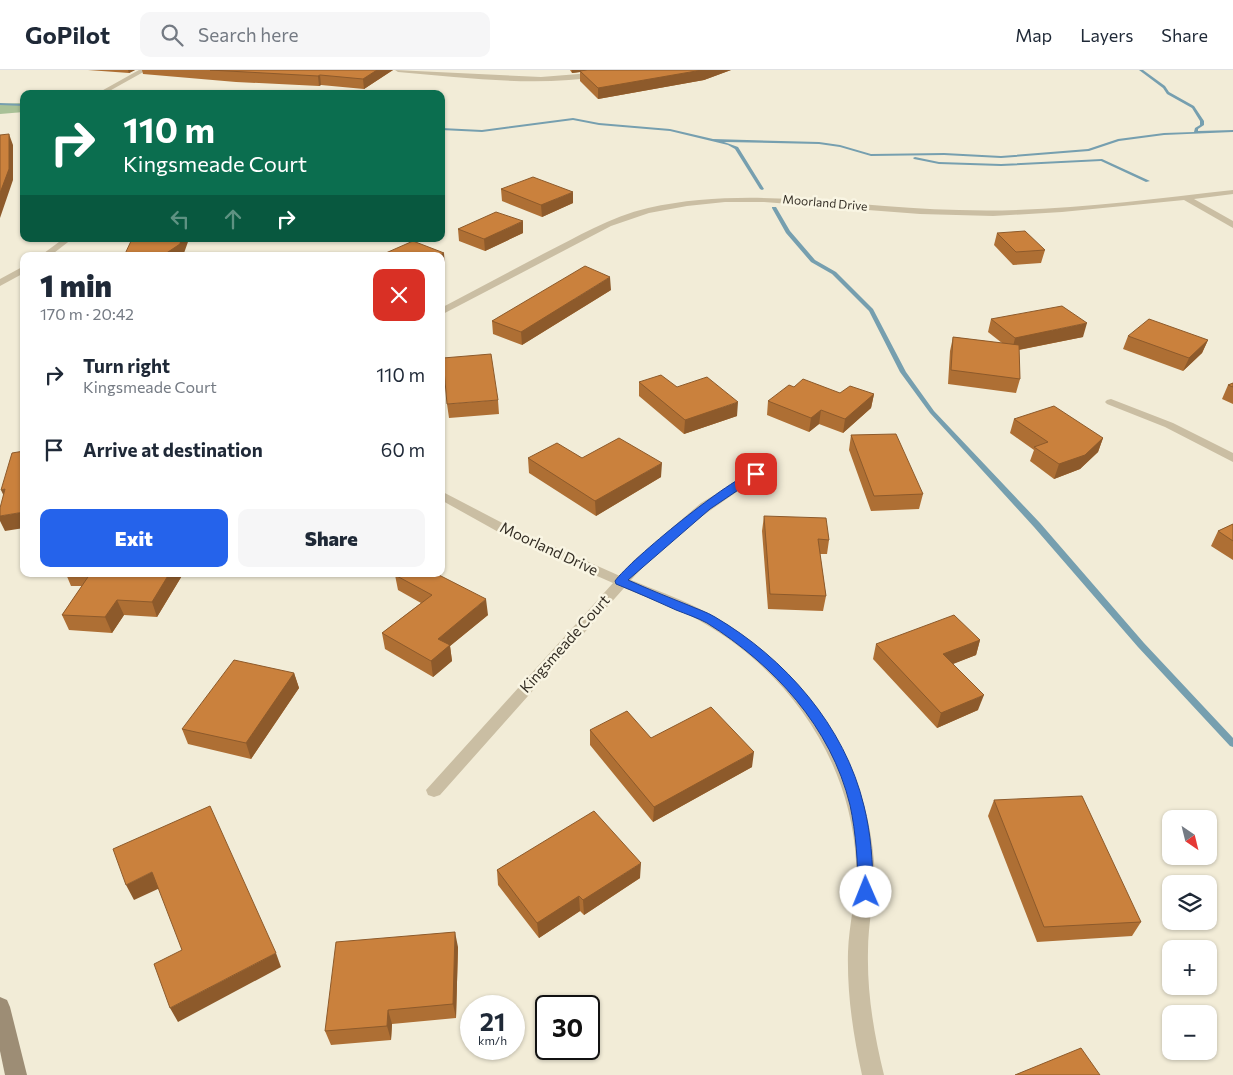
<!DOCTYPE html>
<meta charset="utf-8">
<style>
:root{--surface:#fff;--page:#f6f6f7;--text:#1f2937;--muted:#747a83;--line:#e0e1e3;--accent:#2563eb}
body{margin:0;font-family:Commissioner,sans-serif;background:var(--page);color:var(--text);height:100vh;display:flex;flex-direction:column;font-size:19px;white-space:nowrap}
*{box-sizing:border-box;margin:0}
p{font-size:16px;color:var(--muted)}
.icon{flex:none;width:28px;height:28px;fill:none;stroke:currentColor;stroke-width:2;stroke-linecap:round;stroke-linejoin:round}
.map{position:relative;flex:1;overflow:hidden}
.details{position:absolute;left:20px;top:182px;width:425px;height:325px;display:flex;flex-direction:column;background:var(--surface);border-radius:10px;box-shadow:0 1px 4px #0004}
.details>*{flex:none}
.hud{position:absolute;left:20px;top:20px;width:425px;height:152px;border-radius:10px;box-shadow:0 1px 4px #0004;background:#0b6e4f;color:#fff;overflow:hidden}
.needle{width:32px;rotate:145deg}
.tools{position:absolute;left:1162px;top:740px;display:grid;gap:10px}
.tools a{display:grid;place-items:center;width:55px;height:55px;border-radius:10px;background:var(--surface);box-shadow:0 1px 4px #0004;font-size:25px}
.speed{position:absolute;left:460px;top:925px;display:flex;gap:10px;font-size:25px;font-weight:700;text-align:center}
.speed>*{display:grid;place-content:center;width:65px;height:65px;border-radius:50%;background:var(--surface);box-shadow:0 1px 4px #0004;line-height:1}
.speed small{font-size:12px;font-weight:400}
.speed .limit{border:2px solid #111;border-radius:8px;background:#fff;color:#111}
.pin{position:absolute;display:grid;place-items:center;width:42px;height:42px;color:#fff;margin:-21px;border-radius:10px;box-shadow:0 2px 8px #0006}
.me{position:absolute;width:55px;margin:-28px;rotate:359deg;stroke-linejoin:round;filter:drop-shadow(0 0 4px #0008)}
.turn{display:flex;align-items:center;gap:18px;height:105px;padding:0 20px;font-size:22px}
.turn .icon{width:65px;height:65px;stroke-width:2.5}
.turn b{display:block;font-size:35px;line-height:42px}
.lanes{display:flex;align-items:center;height:48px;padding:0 20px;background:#0003;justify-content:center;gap:25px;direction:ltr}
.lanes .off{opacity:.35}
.round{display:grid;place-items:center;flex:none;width:52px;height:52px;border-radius:10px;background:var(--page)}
.overview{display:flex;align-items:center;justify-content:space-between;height:85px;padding:0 20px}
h1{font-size:30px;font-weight:800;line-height:38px}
.cta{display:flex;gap:10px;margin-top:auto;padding:10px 20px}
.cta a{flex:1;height:58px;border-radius:10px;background:var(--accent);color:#fff;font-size:20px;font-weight:800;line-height:58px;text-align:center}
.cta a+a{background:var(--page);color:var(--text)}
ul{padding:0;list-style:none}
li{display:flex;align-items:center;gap:15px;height:75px;padding:0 20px}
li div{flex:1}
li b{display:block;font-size:19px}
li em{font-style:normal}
header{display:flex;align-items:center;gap:30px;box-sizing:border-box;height:70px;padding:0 25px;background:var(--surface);border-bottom:1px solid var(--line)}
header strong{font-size:24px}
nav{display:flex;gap:28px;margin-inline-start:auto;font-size:18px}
.search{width:350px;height:45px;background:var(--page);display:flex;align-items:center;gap:12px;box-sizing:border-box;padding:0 18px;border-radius:10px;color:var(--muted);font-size:19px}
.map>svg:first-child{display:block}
.green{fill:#a9c197}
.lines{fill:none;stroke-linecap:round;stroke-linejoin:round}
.stream{fill:#769faf;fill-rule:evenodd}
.minor{fill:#cabea3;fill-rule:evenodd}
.secondary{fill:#9d8d75;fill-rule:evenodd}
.wall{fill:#ae6f34}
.shaded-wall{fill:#8d5a2b}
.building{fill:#ca813d;stroke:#8d5a2b}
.route{fill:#2563eb;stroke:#184099}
.labels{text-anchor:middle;stroke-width:5;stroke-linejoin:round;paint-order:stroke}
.far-street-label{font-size:12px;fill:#342e25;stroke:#f9f5e3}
.street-label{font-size:15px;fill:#342e25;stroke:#f9f5e3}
</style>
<header>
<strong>GoPilot</strong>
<div class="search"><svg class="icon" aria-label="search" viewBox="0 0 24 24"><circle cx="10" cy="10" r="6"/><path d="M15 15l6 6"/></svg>Search here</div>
<nav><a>Map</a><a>Layers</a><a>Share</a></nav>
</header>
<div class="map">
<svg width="1233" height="1005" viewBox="0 0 1233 1005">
<rect width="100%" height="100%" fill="#f2ecd7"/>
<path class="green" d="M24,33V42L0,44V34Z"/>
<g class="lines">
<path class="stream" d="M1139,0H1143L1165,16L1169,22L1194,36L1204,51V55L1198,59V61L1233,60V62L1164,65L1119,71L1089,81L1001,88L944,85L871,86L840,77L819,74L724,72L738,77L764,119L762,120L760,119L735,79L728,75L670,61L599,55L573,50L482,62L441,60V58L482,60L573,48L599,53L670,59L713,69L819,72L840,75L871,84L944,83L1001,86L1088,79L1118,69L1164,63L1194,62L1195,58L1200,55V51L1192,38L1167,24L1163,18Z
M0,33L24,34V36L0,35Z
M915,87L939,92L1001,94L1102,89L1150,111L1146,112L1101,91L1001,96L939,94L914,89L913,88Z
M772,137H776L790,161L815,190L836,202L873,239L906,302L934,341L1040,453L1144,573L1233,668V677L1230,676L1138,577L1034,457L930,343L900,302L869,241L832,204L811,192L786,163L772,138Z"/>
<path class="minor" d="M139,0H147L104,24H96Z
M395,0L541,7L629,0C622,4 612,4 604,6C536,17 466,8 398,2Z
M1233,120V124L1194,129L1233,151V158L1184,130L1062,142L993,146L920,144L764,132H725L687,136L649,143L611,156L441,245V238C475,220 509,202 543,184C577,167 610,147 648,138C752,115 854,138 959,140C1051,143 1142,130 1233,120Z
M63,169H72L50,186H40Z
M24,196V203L0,216V209Z
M1111,329L1173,353L1233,383V392L1165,357L1107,334L1105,332L1107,330Z
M756,400L762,404L760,407C714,436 668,469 631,510C653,519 676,527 698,538C795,587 865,680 874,791C876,821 868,851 868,881C867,924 874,964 884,1005H862C853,964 847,924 848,882C849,851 858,822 856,791C850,684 782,592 687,544C667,534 645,527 624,518L440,725L434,727L428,725L426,720L613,513L502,464L441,430V421L512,458L620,506L633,491L701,433Z"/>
<path class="secondary" d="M0,927L7,930L10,937L27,1005H5L0,981Z"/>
</g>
<path class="wall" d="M88,0H135L129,3Z
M142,0H393L364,19L321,15L319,16L236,12L143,4Z
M570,0H731L704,10L598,29L580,11V2L572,3Z
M501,119L573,133L542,147L502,131Z
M458,159L523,163L485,181L459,171Z
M997,163L1045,180L1041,193L1013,195L994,175Z
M611,220L522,275L493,264L492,251Z
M991,249L1083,267L1019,280L1020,309L1016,323L948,314L950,281L953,267L1002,273L988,262Z
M1128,266L1208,270L1202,283L1183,301L1123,279Z
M639,312L677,317L737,346L684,364L639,326Z
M1233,313V334L1222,329L1228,315Z
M794,317L840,323L874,324L871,338L843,363L819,354L809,362L767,345L768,331Z
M498,330L499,344L449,348L447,334Z
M1014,349L1103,368L1098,382L1080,399L1054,409L1030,391L1034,380L1010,363Z
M851,365L923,424L919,439L871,441L849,380Z
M528,388L661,407L596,446L529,403Z
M764,446L829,470L827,484H820L826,526L823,541L768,539L762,461Z
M1233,454V490L1211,476L1218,461Z
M66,504H183L157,547L124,545L112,563L69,560L62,545L82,516H71Z
M395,505L488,545L450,576L452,591L433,607L385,579L382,563L421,533L398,520Z
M980,570L976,585L952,594L978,640L937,658L873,589L876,574Z
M294,603L299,618L251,689L188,674L182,659Z
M590,660L651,668L752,697L653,752L590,675Z
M994,730L1141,852L1132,866L1037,872L988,746Z
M497,800L640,808L584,845L580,841L539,868L498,815Z
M458,877L456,948L392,954L391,970L331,975L325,961Z"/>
<path class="shaded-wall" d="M128,0H135L129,3Z
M377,0H393L364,19L363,9Z
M572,0H609L580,1V2L572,3Z
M702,0H731L704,10L598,29V18Z
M320,5L321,15L319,16L318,6Z
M9,64L13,75V110L0,148V123Z
M573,122V133L542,147L541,135Z
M523,151V163L485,181L484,169Z
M181,169H189L183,186H162Z
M444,183L445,196L441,198V186H438Z
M610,207L611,220L522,275L521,262Z
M1087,253L1083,267L1012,281L1015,268Z
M1208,270L1202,283L1183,301L1189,288Z
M874,324L871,338L843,363L845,349Z
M738,332L737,346L684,364L685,350Z
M821,340L819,354L809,362L811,348Z
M1103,368L1098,382L1080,399L1054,409L1059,394Z
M662,393L661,407L596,446L595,431Z
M5,419L8,435L1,420Z
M24,442V458L5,461L0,451V446Z
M169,504H183L157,547L152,532Z
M486,529L488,545L450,576L452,591L433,607L431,591L438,569Z
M117,530L124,545L112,563L105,547Z
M980,570L976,585L938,600L943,584Z
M294,603L299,618L251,689L246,673Z
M984,625L978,640L937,658L941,643Z
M754,682L752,697L653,752L654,737Z
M641,793L640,808L584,845L583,830Z
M152,802L160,818L134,830L126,815Z
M579,826L580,841L539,868L537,853Z
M455,862L458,877L456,948L453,934Z
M276,883L281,897L178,952L170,938Z
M388,940L392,954L391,970L387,956Z"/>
<path class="building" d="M210,0H377L363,9L320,5L318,6Z
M587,0H702L598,18L580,1Z
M9,64V99L0,123V65Z
M533,107L573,122L541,135L501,119Z
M496,142L523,151L484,169L458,159Z
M1025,161L1045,180L1016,182L997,163Z
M132,169H181L180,174L162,186H124Z
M413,171L444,183L438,186H379Z
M585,196L610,207L521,262L492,251Z
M1062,236L1087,253L1015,268L991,249Z
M1149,249L1208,270L1189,288L1128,266Z
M953,267L1019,275L1020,309L951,300Z
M491,284L498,330L447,334L443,288Z
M661,305L677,317L707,307L738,332L685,350L639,312Z
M803,309L840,323L850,316L874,324L845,349L821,340L811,348L768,331L789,315L794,317Z
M1233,313V317L1228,315Z
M1054,336L1103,368L1085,385L1059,394L1034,377L1048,372L1014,349Z
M896,364L923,424L874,426L851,365Z
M619,368L662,393L595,431L528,388L557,373L582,388Z
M24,381V442L0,446V438L5,419L1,420L12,383Z
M764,446L826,448L829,470L818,469L826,526L770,524Z
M1233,454V471L1218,461Z
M90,504H169L152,532L117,530L105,547L62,545Z
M397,504H437L486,529L438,569L450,575L431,591L382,563L432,525L395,505Z
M954,545L980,570L943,584L984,625L941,643L876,574Z
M234,590L294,603L246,673L182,659Z
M711,637L754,682L654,737L590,660L627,641L651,668Z
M1082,726L1141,852L1044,857L994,730Z
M210,736L276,883L170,938L154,894L182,880L152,802L126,815L113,779Z
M594,741L641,793L583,830L579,826L537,853L497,800Z
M455,862L453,934L388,940L387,956L325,961L336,872Z
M1081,978L1100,1005H1015Z"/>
<path class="route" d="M756,401L761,404L759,406L710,439L628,510C648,519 668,527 688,535C697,539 707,542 715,547C785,588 845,656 864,736C871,764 873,793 873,822L871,827L866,829L860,827L858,822C858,793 856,763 850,735C831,657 774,595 707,553C698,548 686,544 676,540C656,531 636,522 616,514L615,511C630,490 731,407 756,401Z"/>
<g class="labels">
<g class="far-street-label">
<text transform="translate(825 133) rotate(5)" y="4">Moorland Drive</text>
</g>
<g class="street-label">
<text transform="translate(549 479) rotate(25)" y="5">Moorland Drive</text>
<text transform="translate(565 574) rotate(-48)" y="5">Kingsmeade Court</text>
</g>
</g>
</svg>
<div class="tools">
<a><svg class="needle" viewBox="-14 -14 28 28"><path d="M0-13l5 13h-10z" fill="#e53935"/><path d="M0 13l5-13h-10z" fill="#747a83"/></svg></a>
<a><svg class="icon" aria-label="layers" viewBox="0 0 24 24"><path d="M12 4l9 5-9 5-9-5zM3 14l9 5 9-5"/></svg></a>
<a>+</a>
<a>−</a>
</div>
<div class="speed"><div>21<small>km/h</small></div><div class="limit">30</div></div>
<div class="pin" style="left:756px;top:404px;background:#d93025"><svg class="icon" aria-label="arrive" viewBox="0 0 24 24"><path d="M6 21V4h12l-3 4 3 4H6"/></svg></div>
<svg class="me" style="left:866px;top:822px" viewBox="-20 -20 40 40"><circle r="19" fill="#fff"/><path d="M0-13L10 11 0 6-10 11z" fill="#2563eb"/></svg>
<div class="hud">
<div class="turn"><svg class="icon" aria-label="right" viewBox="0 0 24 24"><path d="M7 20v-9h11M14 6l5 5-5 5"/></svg><div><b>110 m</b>Kingsmeade Court</div></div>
<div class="lanes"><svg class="icon off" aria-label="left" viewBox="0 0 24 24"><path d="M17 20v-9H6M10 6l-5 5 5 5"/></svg><svg class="icon off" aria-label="ahead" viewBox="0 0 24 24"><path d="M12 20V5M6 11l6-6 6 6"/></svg><svg class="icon" aria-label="right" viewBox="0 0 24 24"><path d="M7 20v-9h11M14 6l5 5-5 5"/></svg></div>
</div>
<section class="details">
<div class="overview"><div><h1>1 min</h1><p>170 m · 20:42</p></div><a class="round" style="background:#d93025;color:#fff"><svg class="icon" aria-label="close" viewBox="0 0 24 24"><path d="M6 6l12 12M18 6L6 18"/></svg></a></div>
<ul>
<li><svg class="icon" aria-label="right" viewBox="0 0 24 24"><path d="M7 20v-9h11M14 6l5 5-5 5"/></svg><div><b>Turn right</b><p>Kingsmeade Court</p></div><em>110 m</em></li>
<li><svg class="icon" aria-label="arrive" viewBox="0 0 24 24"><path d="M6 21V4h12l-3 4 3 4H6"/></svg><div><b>Arrive at destination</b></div><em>60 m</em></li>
</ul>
<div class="cta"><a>Exit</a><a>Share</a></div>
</section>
</div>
